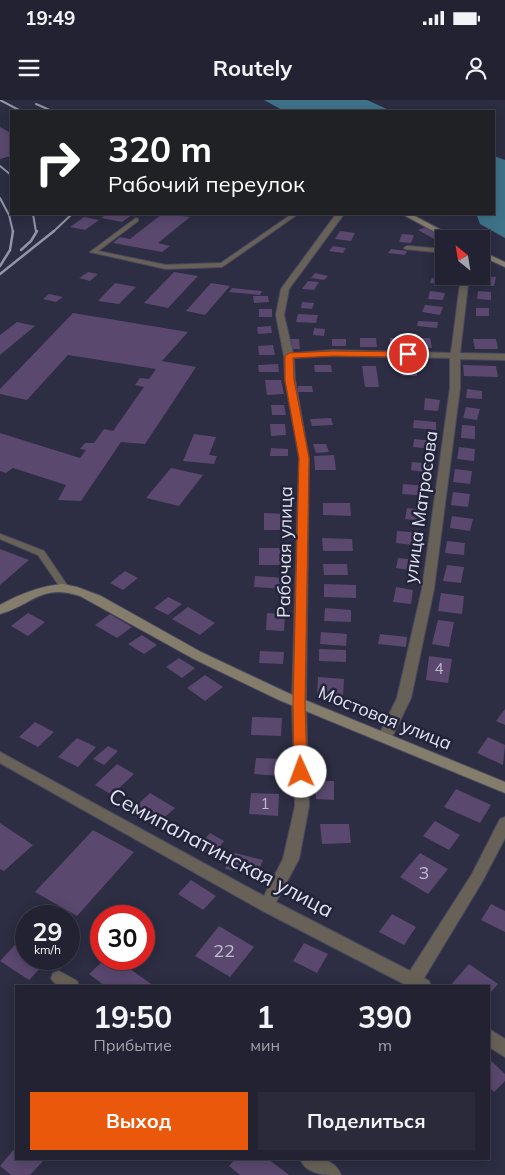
<!DOCTYPE html>
<html lang="ru">
<meta charset="utf-8">
<style>
:root{--surface:#222232;--page:#2a2a3a;--text:#f1f3f6;--muted:#a2a4ac;--line:#3f3f4d;--accent:#ea580c}
body{margin:0;font-family:Mulish,sans-serif;background:var(--page);color:var(--text);height:100vh;display:flex;flex-direction:column;font-size:19px;white-space:nowrap}
*{box-sizing:border-box;margin:0}
p{font-size:16px;color:var(--muted)}
.icon{flex:none;width:28px;height:28px;fill:none;stroke:currentColor;stroke-width:2;stroke-linecap:round;stroke-linejoin:round}
.map{position:relative;flex:1;overflow:hidden}
.sheet{position:absolute;left:15px;top:885px;width:475px;height:175px;display:flex;flex-direction:column;background:var(--surface);border-radius:0px;box-shadow:0 2px 12px #0003,0 0 0 1px var(--line)}
.sheet>*{flex:none}
.hud{position:absolute;left:10px;top:10px;width:485px;height:105px;border-radius:0px;box-shadow:0 2px 12px #0003,0 0 0 1px var(--line);background:#202124;color:#fff;overflow:hidden}
.needle{width:32px;rotate:330deg}
.controls{position:absolute;left:435px;top:130px;display:grid;gap:10px}
.controls a{display:grid;place-items:center;width:55px;height:55px;border-radius:0px;background:var(--surface);box-shadow:0 2px 12px #0003,0 0 0 1px var(--line);font-size:25px}
.speed{position:absolute;left:15px;top:805px;display:flex;gap:10px;font-size:25px;font-weight:700;text-align:center}
.speed>*{display:grid;place-content:center;width:65px;height:65px;border-radius:50%;background:var(--surface);box-shadow:0 2px 12px #0003,0 0 0 1px var(--line);line-height:1}
.speed small{font-size:12px;font-weight:400}
.speed .limit{border:8px solid #d22;background:#fff;color:#111}
.pin{position:absolute;display:grid;place-items:center;width:42px;height:42px;color:#fff;margin:-21px;border:2px solid #fff;border-radius:50%;box-shadow:0 1px 5px #0007}
.me{position:absolute;width:55px;margin:-28px;rotate:358deg;stroke-linejoin:round;filter:drop-shadow(0 0 4px #0008)}
.turn{display:flex;align-items:center;gap:18px;height:105px;padding:0 15px;font-size:22px}
.turn .icon{width:65px;height:65px;stroke-width:2.5}
.turn b{display:block;font-size:35px;line-height:42px}
.eta{display:flex;justify-content:space-evenly;align-items:center;height:85px;text-align:center}
.eta b{font-size:30px;font-weight:700;line-height:35px}
.cta{display:flex;gap:10px;margin-top:auto;padding:10px 15px}
.cta a{flex:1;height:58px;border-radius:0px;background:var(--accent);color:#fff;font-size:20px;font-weight:700;line-height:58px;text-align:center}
.cta a+a{background:var(--page);color:var(--text)}
.status{display:flex;justify-content:space-between;align-items:center;height:35px;padding:0 25px;background:var(--surface);direction:ltr}
.status svg{height:14px;fill:currentColor}
header{display:flex;justify-content:space-between;align-items:center;height:65px;padding:0 15px;background:var(--surface);font-size:22px;font-weight:700}
.map>svg:first-child{display:block}
.water{fill:#3f738a}
.building{fill:#5a486f}
.lines{fill:none;stroke-linecap:round;stroke-linejoin:round}
.lane-casing{stroke:#4a4a5f;stroke-width:2}
.street-casing{stroke:#4a4a5f;stroke-width:2}
.secondary-casing{stroke:#4a4a5f;stroke-width:2}
.lane{fill:#676157;fill-rule:evenodd}
.street{fill:#676157;fill-rule:evenodd}
.secondary{fill:#857d6c;fill-rule:evenodd}
.rail-far1{stroke:#9394a6;stroke-width:2}
.rail{stroke:#9394a6;stroke-width:2.5}
.route{fill:#ea580c;stroke:#983908}
.labels{text-anchor:middle;stroke-width:5;stroke-linejoin:round;paint-order:stroke}
.number-label{font-size:15px;fill:#bfbcd0}
.street-label{font-size:18px;fill:#e1e2f1;stroke:#232339}
.near-number-label{font-size:18px;fill:#bfbcd0}
.near-street-label{font-size:21px;fill:#e1e2f1;stroke:#232339}
</style>
<div class="status"><b>19:49</b><svg viewBox="0 0 49 12"><path d="M0 12V9h3v3zM5 12V6h3v6zM10 12V3h3v9zM15 12V0h3v12zM26 1h20v11H26zM47 4h2v5h-2z"/></svg></div>
<header><svg class="icon" aria-label="menu" viewBox="0 0 24 24"><path d="M4 6h16M4 12h16M4 18h16"/></svg>Routely<svg class="icon" aria-label="person" viewBox="0 0 24 24"><circle cx="12" cy="8" r="4"/><path d="M4 21q1-7 8-7t8 7"/></svg></header>
<div class="map">
<svg width="505" height="1075" viewBox="0 0 505 1075">
<rect width="100%" height="100%" fill="#2d2d43"/>
<path class="water" d="M264,0H367L391,11H284Z
M494,56L505,60V138L480,124L477,116L468,114H494Z"/>
<path class="building" d="M0,27L11,33V56L0,59Z
M107,114H128L132,115L122,122L101,118Z
M162,114L190,117L158,143L170,146L162,152L113,143L120,137L130,139Z
M84,117L99,120L85,130L70,127Z
M426,127L444,137L436,140L418,130Z
M340,131L355,133L351,141L335,139Z
M402,134L414,135L411,143L399,142Z
M333,146L346,148L343,153L329,151Z
M391,149L407,151L405,155L388,153Z
M88,172L98,174L90,181L79,178Z
M174,172L198,176L168,208L144,203Z
M315,173L328,176L324,180L311,178Z
M482,176L496,177L494,186L479,185Z
M432,178L447,180L446,184L430,183Z
M308,181L319,182L314,190L302,189Z
M115,183L136,187L119,204L98,201Z
M211,183L230,186L205,215L186,211Z
M232,188L262,191L260,195L229,192Z
M430,191L445,193L443,200L428,199Z
M478,191L491,192V200L477,199Z
M49,194L63,197L56,202L43,199Z
M253,196H268L269,202L254,203Z
M302,202L314,203L312,209L301,208Z
M425,205L443,207L440,215L422,212Z
M476,208H489V216H476Z
M259,209H272V217H259Z
M73,213L188,232L162,261L196,267L145,344L121,342L81,401L58,400L66,385L13,368L6,373L0,371V333L80,358L86,350L80,349L85,343H94L104,329L113,331L144,287L135,285L140,278L149,279L156,269L68,255L27,300L0,294V289Z
M298,214L318,215L316,223L296,222Z
M418,221L438,222L437,228L417,226Z
M17,222L35,226L0,255V235Z
M271,226L272,233L258,234L257,227Z
M314,228L325,229L324,236L313,235Z
M360,238H376L377,247H360Z
M390,238H401L402,247L390,246Z
M415,238H430L432,248H417Z
M291,239H299L300,249H292Z
M332,239H346V246H332Z
M473,239H496L498,249H475Z
M273,245L275,255H259L258,246Z
M278,264L279,272H259L258,265Z
M314,265H331L332,272H315Z
M463,265L496,266L498,277L464,276Z
M362,266H376L379,287H365Z
M401,266L416,267L417,276H402Z
M265,280H281L284,294L267,295Z
M298,286H312L313,292H298Z
M467,289L482,291V299L466,298Z
M425,298L440,300L438,311L424,310Z
M271,305H284L286,315H272Z
M466,307L480,309L477,320L463,318Z
M331,318L333,325L312,326L310,319Z
M414,320L436,322V330L413,328Z
M270,324H285L286,335L271,336Z
M462,325L475,326V339L461,338Z
M194,334L216,337L209,355L217,356L214,364L183,361Z
M414,339L434,341L433,349L413,347Z
M313,344H326L329,352L316,353Z
M459,347L475,349L474,361L457,359Z
M271,348L288,349V356H270Z
M334,355L336,370H315L314,356Z
M412,362L432,364L430,373L411,370Z
M171,368L203,375L179,406L146,398Z
M455,369L472,371L470,384L453,382Z
M403,384L429,386L428,396L402,394Z
M453,392L470,394L468,407L451,405Z
M323,403H350L351,416L323,415Z
M407,408L425,410L423,421L405,419Z
M264,413L286,414V430H264Z
M452,416L473,419L470,431L450,428Z
M397,431L422,433L421,446L396,443Z
M322,438L352,439L353,451H323Z
M447,441L465,443L464,455L445,453Z
M259,448H284V465H259Z
M0,449L29,460L0,485Z
M398,458L417,460L415,471L396,468Z
M323,464H347L348,475H324Z
M447,465L464,467L461,483L443,481Z
M125,471L138,478L123,490L110,483Z
M255,476L285,478V489L254,487Z
M324,484L356,485V498L324,497Z
M396,487L413,490L411,504L393,502Z
M441,493L464,496L462,514L438,511Z
M168,497L182,504L168,515L154,508Z
M188,507L215,523L200,535L172,519Z
M325,508L351,510V522L324,521Z
M28,513L45,522L28,536L11,526Z
M267,513L285,514L284,531L266,530Z
M110,514L132,527L117,538L95,525Z
M438,520L454,522L449,547L432,544Z
M321,532L347,534L346,546L320,544Z
M380,534L407,537L406,547L378,544Z
M142,535L157,545L144,554L128,544Z
M319,549L346,550V562L319,561Z
M260,551L284,552L283,564L259,563Z
M429,556L452,559L448,583L426,580Z
M179,558L195,568L182,578L166,567Z
M205,575L223,587L205,601L187,588Z
M318,577L344,579L343,597L317,595Z
M505,609V625L496,621Z
M252,617L282,618L281,636L251,635Z
M35,622L54,632L38,647L19,637Z
M488,637L505,645L503,665L477,653Z
M77,638L96,647L78,667L58,657Z
M108,646L118,651L104,665L93,659Z
M256,658L282,659L280,676L254,674Z
M117,664L134,674L112,695L95,685Z
M315,681H334V700L316,699Z
M456,689L491,705L480,723L444,707Z
M150,693L175,708L158,723L134,708Z
M251,693L279,694L278,716L249,714Z
M435,721L460,735L449,750L423,736Z
M0,723L33,745L4,771L0,769Z
M320,724H349L351,743L322,744Z
M93,730L134,752L77,816L35,792Z
M210,733L224,741L212,756L197,748Z
M231,752L263,760L257,776L225,769Z
M420,753L448,769L428,794L400,777Z
M191,780L216,796L203,810L178,794Z
M491,804L505,811V832L481,820Z
M50,808L63,816H42Z
M392,814L416,827L404,845L379,832Z
M69,820L79,826L69,837Z
M219,826L254,847L230,877L195,856Z
M26,833V859H49L29,880L0,861Z
M304,843L328,854L317,873L293,861Z
M105,859H116L154,886H105L89,874Z
M469,864L498,884L489,894V886H450Z
M489,959L505,974V981L494,992L489,987Z
M16,1047V1059H45L30,1075H11L0,1066Z
M235,1059H268L289,1075H240L229,1066Z"/>
<g class="lines">
<g class="lane-casing">
<path id="lane" d="M292,114H298L222,167L166,169L90,152L136,118L138,119V121L98,151L166,165L221,163Z
M407,146L444,149V153L405,149L404,148Z
M0,434L44,451L69,488L68,490H62L38,455L0,439Z"/>
</g>
<g class="street-casing">
<path id="street" d="M336,114H344L289,189L284,215L293,253L333,250L451,253L461,176H469L460,253L505,254V260L460,259V288L434,489L411,598L390,641H380L378,637L397,598L422,489L450,288V258L333,256L294,258L295,280L309,358L306,603L309,706L299,759L276,802L410,871L472,774L500,719L505,717V738L482,782L424,878L429,881L431,886H408L261,810L0,663V652L264,796L283,759L295,706L292,603L299,358L285,280L284,256L276,215L281,189Z
M59,871L77,881L79,886C68,886 56,889 51,878L53,873Z
M489,929L505,939V957L489,947Z
M300,1059C316,1058 334,1057 341,1075C325,1075 307,1075 300,1059Z"/>
</g>
<g class="secondary-casing">
<path id="secondary" d="M402,114H411L458,139H448Z
M481,151L505,162V167L481,156Z
M63,484L77,487L101,496L201,552L288,593L505,682V693L279,600L192,558L80,496C41,483 31,506 0,514V505C20,494 40,486 63,484Z"/>
</g>
<use href="#lane" class="lane"/>
<use href="#street" class="street"/>
<use href="#secondary" class="secondary"/>
<path class="rail-far1" d="M0,0L21,11
M36,4L52,11
M0,66L11,75
M0,98L9,115L13,132
M33,114L36,132
M53,132L72,114"/>
<path class="rail" d="M21,150L31,141L37,131
M0,166L10,150L13,131
M0,174L54,131"/>
</g>
<path class="route" d="M333,251L408,252L412,254L408,257L333,256L293,258L294,280L309,358L305,603L307,672L301,676L294,672L293,603L299,358L285,280V256L289,253Z"/>
<g class="labels">
<g class="number-label">
<text x="439" y="574">4</text>
<text x="265" y="709">1</text>
</g>
<g class="street-label">
<text transform="translate(421 407) rotate(-82)" y="6">улица Матросова</text>
<text transform="translate(285 452) rotate(-89)" y="6">Рабочая улица</text>
<text transform="translate(385 618) rotate(22)" y="6">Мостовая улица</text>
</g>
<g class="near-number-label">
<text x="424" y="779">3</text>
<text x="224" y="857">22</text>
</g>
<g class="near-street-label">
<text transform="translate(221 753) rotate(28)" y="7">Семипалатинская улица</text>
</g>
</g>
</svg>
<div class="controls">
<a><svg class="needle" viewBox="-14 -14 28 28"><path d="M0-13l5 13h-10z" fill="#e53935"/><path d="M0 13l5-13h-10z" fill="#a2a4ac"/></svg></a>
</div>
<div class="speed"><div>29<small>km/h</small></div><div class="limit">30</div></div>
<div class="pin" style="left:408px;top:254px;background:#d93025"><svg class="icon" aria-label="arrive" viewBox="0 0 24 24"><path d="M6 21V4h12l-3 4 3 4H6"/></svg></div>
<svg class="me" style="left:301px;top:672px" viewBox="-20 -20 40 40"><circle r="19" fill="#fff"/><path d="M0-13L10 11 0 6-10 11z" fill="#ea580c"/></svg>
<div class="hud">
<div class="turn"><svg class="icon" aria-label="right" viewBox="0 0 24 24"><path d="M7 20v-9h11M14 6l5 5-5 5"/></svg><div><b>320 m</b>Рабочий переулок</div></div>
</div>
<section class="sheet">
<div class="eta">
<div><b>19:50</b><p>Прибытие</p></div>
<div><b>1</b><p>мин</p></div>
<div><b>390</b><p>m</p></div>
</div>
<div class="cta"><a>Выход</a><a>Поделиться</a></div>
</section>
</div>
